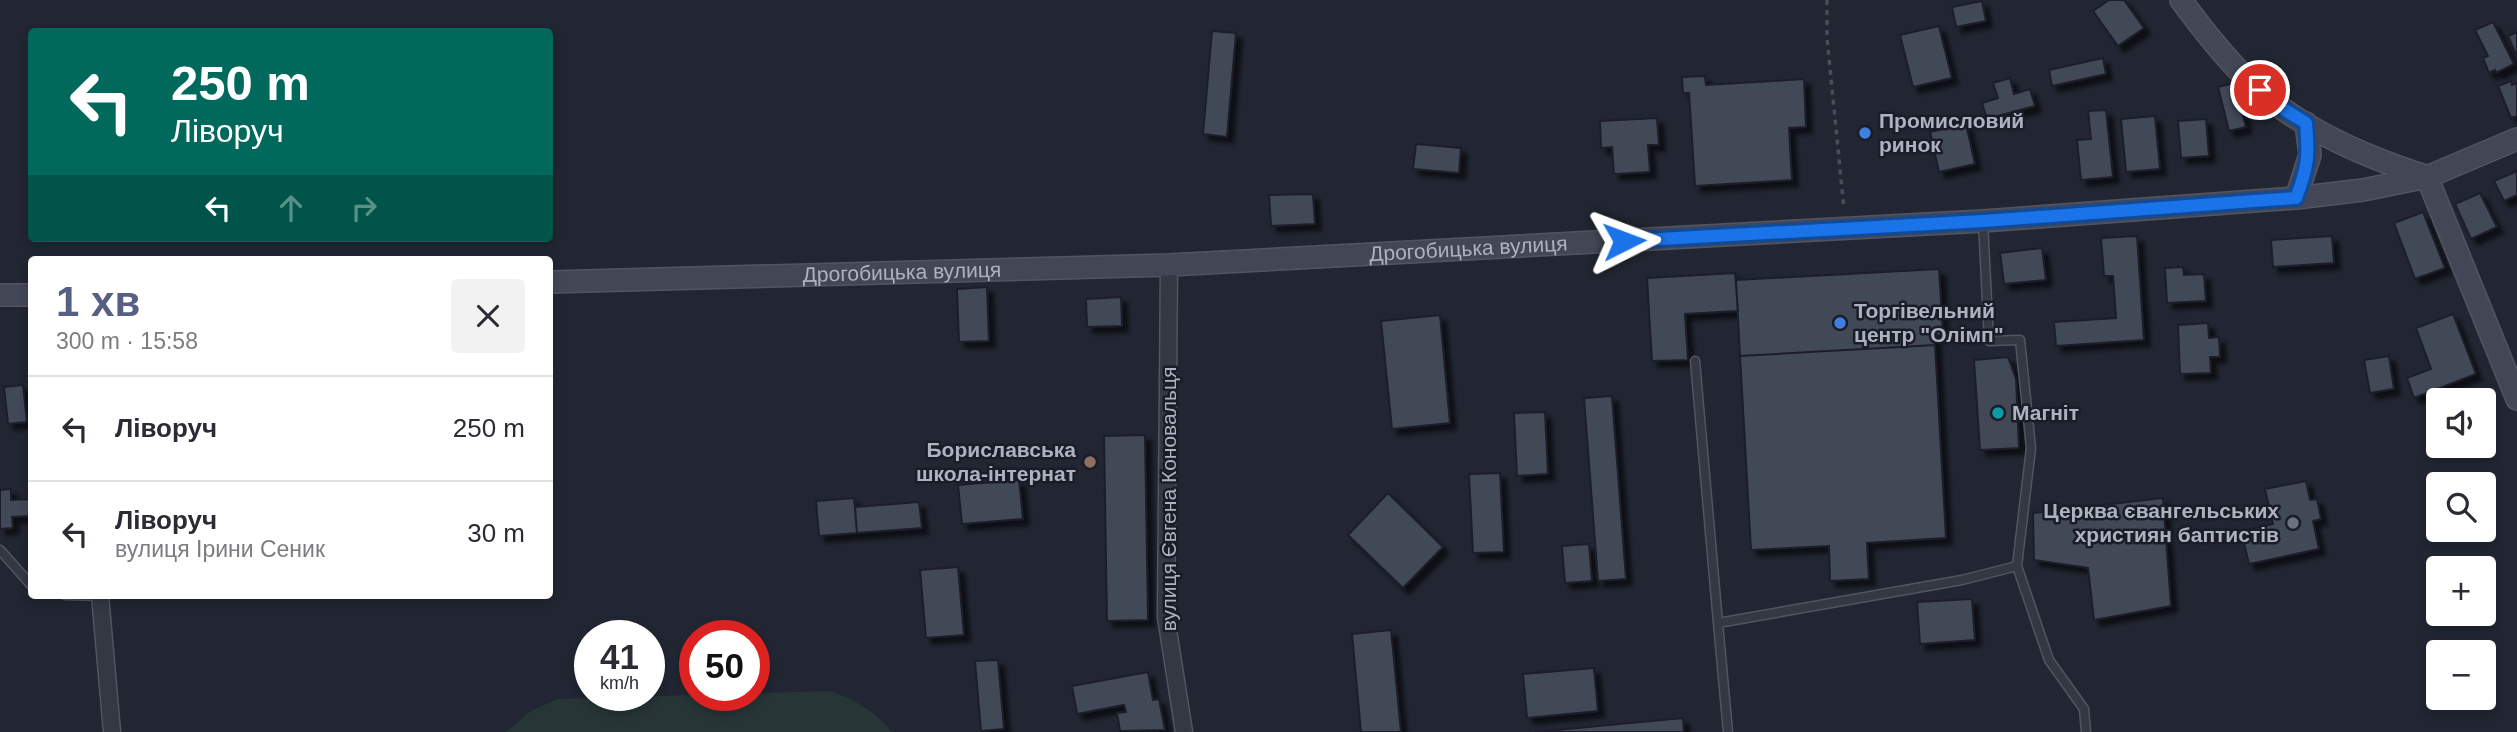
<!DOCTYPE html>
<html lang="uk">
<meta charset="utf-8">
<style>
:root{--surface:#fff;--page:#f2f2f3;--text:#2b2b33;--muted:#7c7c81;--line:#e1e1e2;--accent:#566084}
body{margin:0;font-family:Helvetica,sans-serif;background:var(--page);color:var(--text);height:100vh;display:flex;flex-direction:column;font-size:26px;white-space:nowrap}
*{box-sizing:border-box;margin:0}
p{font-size:23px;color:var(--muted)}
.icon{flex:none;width:38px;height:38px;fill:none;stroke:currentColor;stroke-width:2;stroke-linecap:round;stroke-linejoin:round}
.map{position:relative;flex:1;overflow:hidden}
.drawer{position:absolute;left:28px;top:256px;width:525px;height:343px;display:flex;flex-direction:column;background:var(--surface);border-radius:7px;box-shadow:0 4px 10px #0003}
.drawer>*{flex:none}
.top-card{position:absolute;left:28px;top:28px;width:525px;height:214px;border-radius:7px;box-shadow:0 4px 10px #0003;background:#00695c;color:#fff;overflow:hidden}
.fabs{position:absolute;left:2426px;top:388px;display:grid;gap:14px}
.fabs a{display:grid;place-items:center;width:70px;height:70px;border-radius:7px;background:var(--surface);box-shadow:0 4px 10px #0003;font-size:35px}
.speed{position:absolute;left:574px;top:620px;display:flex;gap:14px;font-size:35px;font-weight:700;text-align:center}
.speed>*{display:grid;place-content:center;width:91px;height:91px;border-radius:50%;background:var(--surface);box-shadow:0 4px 10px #0003;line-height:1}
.speed small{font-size:18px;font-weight:400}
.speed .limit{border:10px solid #d22;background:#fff;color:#111}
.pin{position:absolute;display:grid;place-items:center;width:60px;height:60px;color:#fff;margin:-30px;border:4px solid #fff;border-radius:50%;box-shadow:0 2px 7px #0007}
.me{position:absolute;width:77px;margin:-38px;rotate:87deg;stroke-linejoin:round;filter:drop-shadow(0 0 5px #0008)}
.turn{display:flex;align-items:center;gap:24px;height:147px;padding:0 28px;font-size:32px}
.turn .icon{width:91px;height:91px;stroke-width:2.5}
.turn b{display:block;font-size:49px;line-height:60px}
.lanes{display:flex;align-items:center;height:66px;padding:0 28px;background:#0003;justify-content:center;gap:35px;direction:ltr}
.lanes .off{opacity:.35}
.round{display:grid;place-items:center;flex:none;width:74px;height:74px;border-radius:7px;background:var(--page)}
.head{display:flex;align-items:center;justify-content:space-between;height:119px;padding:0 28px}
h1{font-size:42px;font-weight:800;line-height:52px;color:var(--accent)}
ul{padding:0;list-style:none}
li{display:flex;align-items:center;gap:21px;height:105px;padding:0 28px;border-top:2px solid var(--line)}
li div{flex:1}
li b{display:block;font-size:26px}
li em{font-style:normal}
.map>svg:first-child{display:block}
.green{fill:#273537}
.building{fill:#434856;stroke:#1c1f2a;stroke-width:2;filter:url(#shadow)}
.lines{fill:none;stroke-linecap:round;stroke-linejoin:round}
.lane-casing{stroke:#525561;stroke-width:11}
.street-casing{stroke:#525561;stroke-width:19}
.secondary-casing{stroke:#525561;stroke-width:24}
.path{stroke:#455055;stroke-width:3.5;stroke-dasharray:5 5;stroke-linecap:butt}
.lane{stroke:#343843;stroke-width:8}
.street{stroke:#343843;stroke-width:16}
.secondary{stroke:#434755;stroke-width:21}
.route-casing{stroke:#114b97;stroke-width:18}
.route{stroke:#1a73e8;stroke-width:12}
.shop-dot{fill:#3f7fe0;stroke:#1a1d27;stroke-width:2.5}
.culture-dot{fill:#0f9aa8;stroke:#1a1d27;stroke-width:2.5}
.education-dot{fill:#8d6e63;stroke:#1a1d27;stroke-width:2.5}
.worship-dot{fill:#6b7280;stroke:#1a1d27;stroke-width:2.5}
.labels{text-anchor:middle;stroke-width:5;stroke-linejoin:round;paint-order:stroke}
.poi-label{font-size:21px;font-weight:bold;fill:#aeb2c0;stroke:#1a1d27;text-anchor:start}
.street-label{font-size:21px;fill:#aeb2c0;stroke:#1a1d27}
</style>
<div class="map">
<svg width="2517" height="732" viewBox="0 0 2517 732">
<defs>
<filter id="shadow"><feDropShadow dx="6" dy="6" stdDeviation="2" flood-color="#0009"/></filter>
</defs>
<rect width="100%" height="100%" fill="#212632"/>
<path class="green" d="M831,691C856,701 875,711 892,732H506L531,711L558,699Z"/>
<path class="building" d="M2109,0H2124L2144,28L2118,46L2093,11Z
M1982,1L1986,21L1956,27L1952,7Z
M2493,22L2514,64L2496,73L2495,70L2489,73L2483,58L2488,56L2475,30Z
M1939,26L1952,78L1913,87L1900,35Z
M1212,31L1236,33L1227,137L1203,134Z
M2517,32V57L2508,36Z
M2103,58L2106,74L2052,86L2049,70Z
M1705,76L1706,85L1804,79L1806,127L1789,128L1792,180L1695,186L1689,93H1683L1682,77Z
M2010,78L2014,94L2030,89L2035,106L1987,119L1982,103L1998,98L1993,83Z
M2511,81L2512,85L2517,83V116L2511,118L2498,86Z
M2234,83L2246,127L2229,131L2218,87Z
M2106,110L2113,177L2081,180L2077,140L2091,139L2088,111Z
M2155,116L2160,169L2126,172L2121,119Z
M1657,118L1659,145H1648L1650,172L1614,174L1612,147L1601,148L1600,121Z
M2206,119L2209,156L2181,158L2178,121Z
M1966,124L1975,164L1939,172L1930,132Z
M1416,144L1461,148L1459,173L1413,169Z
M2517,171V195L2504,201L2494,181Z
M2480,193L2497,227L2471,239L2455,204Z
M1313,194L1315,224L1271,226L1269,195Z
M2423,212L2445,268L2415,279L2394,223Z
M2137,236L2144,340L2056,346L2054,322L2116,318L2113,276H2104L2101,238Z
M2332,236L2334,263L2273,267L2271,240Z
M2042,248L2046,280L2004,284L2000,253Z
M2183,267L2184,275L2204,274L2206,301L2167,303L2165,268Z
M1939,269L1943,335L1935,336V345L1740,356L1736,280Z
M1735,273L1738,311L1685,314L1688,360L1652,361L1647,278Z
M987,287L989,341L959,342L957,289Z
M1121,297L1122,326L1087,327L1086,299Z
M2453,314L2476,374L2414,398L2407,378L2431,369L2416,328Z
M1440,315L1450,423L1392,429L1381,321Z
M2208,323L2209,338L2219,337L2220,357H2210L2211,373L2180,374L2178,325Z
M1935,345L1946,538L1867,543L1869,579L1830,581L1829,546L1751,550L1740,356Z
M2389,356L2394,389L2370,393L2364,360Z
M2008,357L2016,379L2019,448L1980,450L1974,360Z
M23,385L27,422L8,424L4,387Z
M1612,396L1626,579L1598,581L1584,398Z
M1545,412L1548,474L1517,476L1514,413Z
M1145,435L1148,620L1107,621L1104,436Z
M1500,473L1504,552L1473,553L1469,474Z
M1019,480L1023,519L962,524L958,485Z
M2306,481L2310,500L2317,499L2321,519L2313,521L2319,549L2249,564L2241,531L2273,524L2265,489Z
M11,489V500L32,499V516L12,517L13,528L0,529V490Z
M1388,493L1443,547L1403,588L1348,535Z
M854,498L857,533L819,536L816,501Z
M2163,498L2171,606L2094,620L2088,568L2034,560L2033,513Z
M919,502L922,528L857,533L855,507Z
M1589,544L1592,581L1565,583L1562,546Z
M958,567L964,635L926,638L920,570Z
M1972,599L1975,640L1920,644L1917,602Z
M1391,630L1401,732H1361L1352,634Z
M998,660L1004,729L981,731L975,661Z
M1594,668L1598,711L1527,718L1523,674Z
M1148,672L1153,700L1159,699L1165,730L1120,731L1117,713L1126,712L1124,705L1077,714L1072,686Z
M1683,718L1684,732H1535Z"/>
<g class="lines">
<g class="lane-casing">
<path id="lane" d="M1983,221L1989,341L2020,340L2031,448L2017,566L2049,660L2084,709L2086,732
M1695,361L1718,623
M0,550L32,586
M65,595L100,596
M1728,732L1718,623L1962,580L2017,566"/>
</g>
<g class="street-casing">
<path id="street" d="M1169,265L1166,617L1184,732
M100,595L112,732"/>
</g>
<g class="secondary-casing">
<g id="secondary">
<path d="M2181,0C2200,26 2220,52 2243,75C2291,125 2360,155 2425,176"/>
<path d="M2427,177L2517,399"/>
<path d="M2296,198L2310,155L2306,123"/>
<path id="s1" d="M550,282L1169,265L1983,221L2296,198L2363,190L2427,177L2517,139"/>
<path d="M0,295H32"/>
</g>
</g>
<path class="path" d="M1827,0V38L1844,209"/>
<use href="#lane" class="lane"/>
<use href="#street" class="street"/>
<use href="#secondary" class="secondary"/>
</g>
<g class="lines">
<g class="route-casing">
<path id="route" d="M1624,241L1983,221L2296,198C2308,167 2309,156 2306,123L2277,105L2260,90"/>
</g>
<use href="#route" class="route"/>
</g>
<g class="shop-dot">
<circle cx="1865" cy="133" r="7"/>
<circle cx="1840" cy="323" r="7"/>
</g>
<circle class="culture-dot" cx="1998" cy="413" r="7"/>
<circle class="education-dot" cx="1090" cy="462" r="7"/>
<circle class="worship-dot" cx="2293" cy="523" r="7"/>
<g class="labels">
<g class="poi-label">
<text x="1879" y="128">Промисловий<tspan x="1879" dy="24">ринок</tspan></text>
<text x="1854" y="318">Торгівельний<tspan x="1854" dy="24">центр "Олімп"</tspan></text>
<text x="2012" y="420">Магніт</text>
<text x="1076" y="457" text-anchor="end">Бориславська<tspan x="1076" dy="24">школа-інтернат</tspan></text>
<text x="2279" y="518" text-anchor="end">Церква євангельських<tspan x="2279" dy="24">християн баптистів</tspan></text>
</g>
<g class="street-label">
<text dy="7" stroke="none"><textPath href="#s1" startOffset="919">Дрогобицька вулиця</textPath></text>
<text dy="7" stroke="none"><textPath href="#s1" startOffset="352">Дрогобицька вулиця</textPath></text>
<text transform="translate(1169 499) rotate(-90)" y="7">вулиця Євгена Коновальця</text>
</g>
</g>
</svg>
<div class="fabs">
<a><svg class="icon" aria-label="sound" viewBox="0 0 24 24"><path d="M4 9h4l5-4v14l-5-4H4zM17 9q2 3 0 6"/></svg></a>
<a><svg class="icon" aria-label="search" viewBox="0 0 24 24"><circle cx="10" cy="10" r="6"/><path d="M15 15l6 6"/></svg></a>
<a>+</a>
<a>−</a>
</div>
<div class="speed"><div>41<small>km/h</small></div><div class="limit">50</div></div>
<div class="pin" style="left:2260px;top:90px;background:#d93025"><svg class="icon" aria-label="arrive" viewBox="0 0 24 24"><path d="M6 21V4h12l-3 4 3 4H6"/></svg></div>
<svg class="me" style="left:1624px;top:241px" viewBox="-20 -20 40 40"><path d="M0-17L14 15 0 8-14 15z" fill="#1a73e8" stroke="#fff" stroke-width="4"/></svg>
<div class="top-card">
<div class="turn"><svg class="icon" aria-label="left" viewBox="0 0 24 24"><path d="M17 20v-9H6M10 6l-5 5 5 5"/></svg><div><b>250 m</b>Ліворуч</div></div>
<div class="lanes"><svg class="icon" aria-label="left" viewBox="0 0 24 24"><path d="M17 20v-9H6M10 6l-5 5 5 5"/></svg><svg class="icon off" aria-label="ahead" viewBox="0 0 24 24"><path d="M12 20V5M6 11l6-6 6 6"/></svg><svg class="icon off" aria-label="right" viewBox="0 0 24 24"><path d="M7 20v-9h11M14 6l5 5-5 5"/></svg></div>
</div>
<section class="drawer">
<div class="head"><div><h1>1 хв</h1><p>300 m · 15:58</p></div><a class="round"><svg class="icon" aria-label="close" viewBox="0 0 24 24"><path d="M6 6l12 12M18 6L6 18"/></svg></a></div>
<ul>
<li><svg class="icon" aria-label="left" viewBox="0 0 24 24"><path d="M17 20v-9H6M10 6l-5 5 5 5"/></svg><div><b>Ліворуч</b></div><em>250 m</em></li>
<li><svg class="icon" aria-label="left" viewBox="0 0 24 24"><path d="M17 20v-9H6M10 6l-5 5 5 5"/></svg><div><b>Ліворуч</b><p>вулиця Ірини Сеник</p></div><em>30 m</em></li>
</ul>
</section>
</div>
